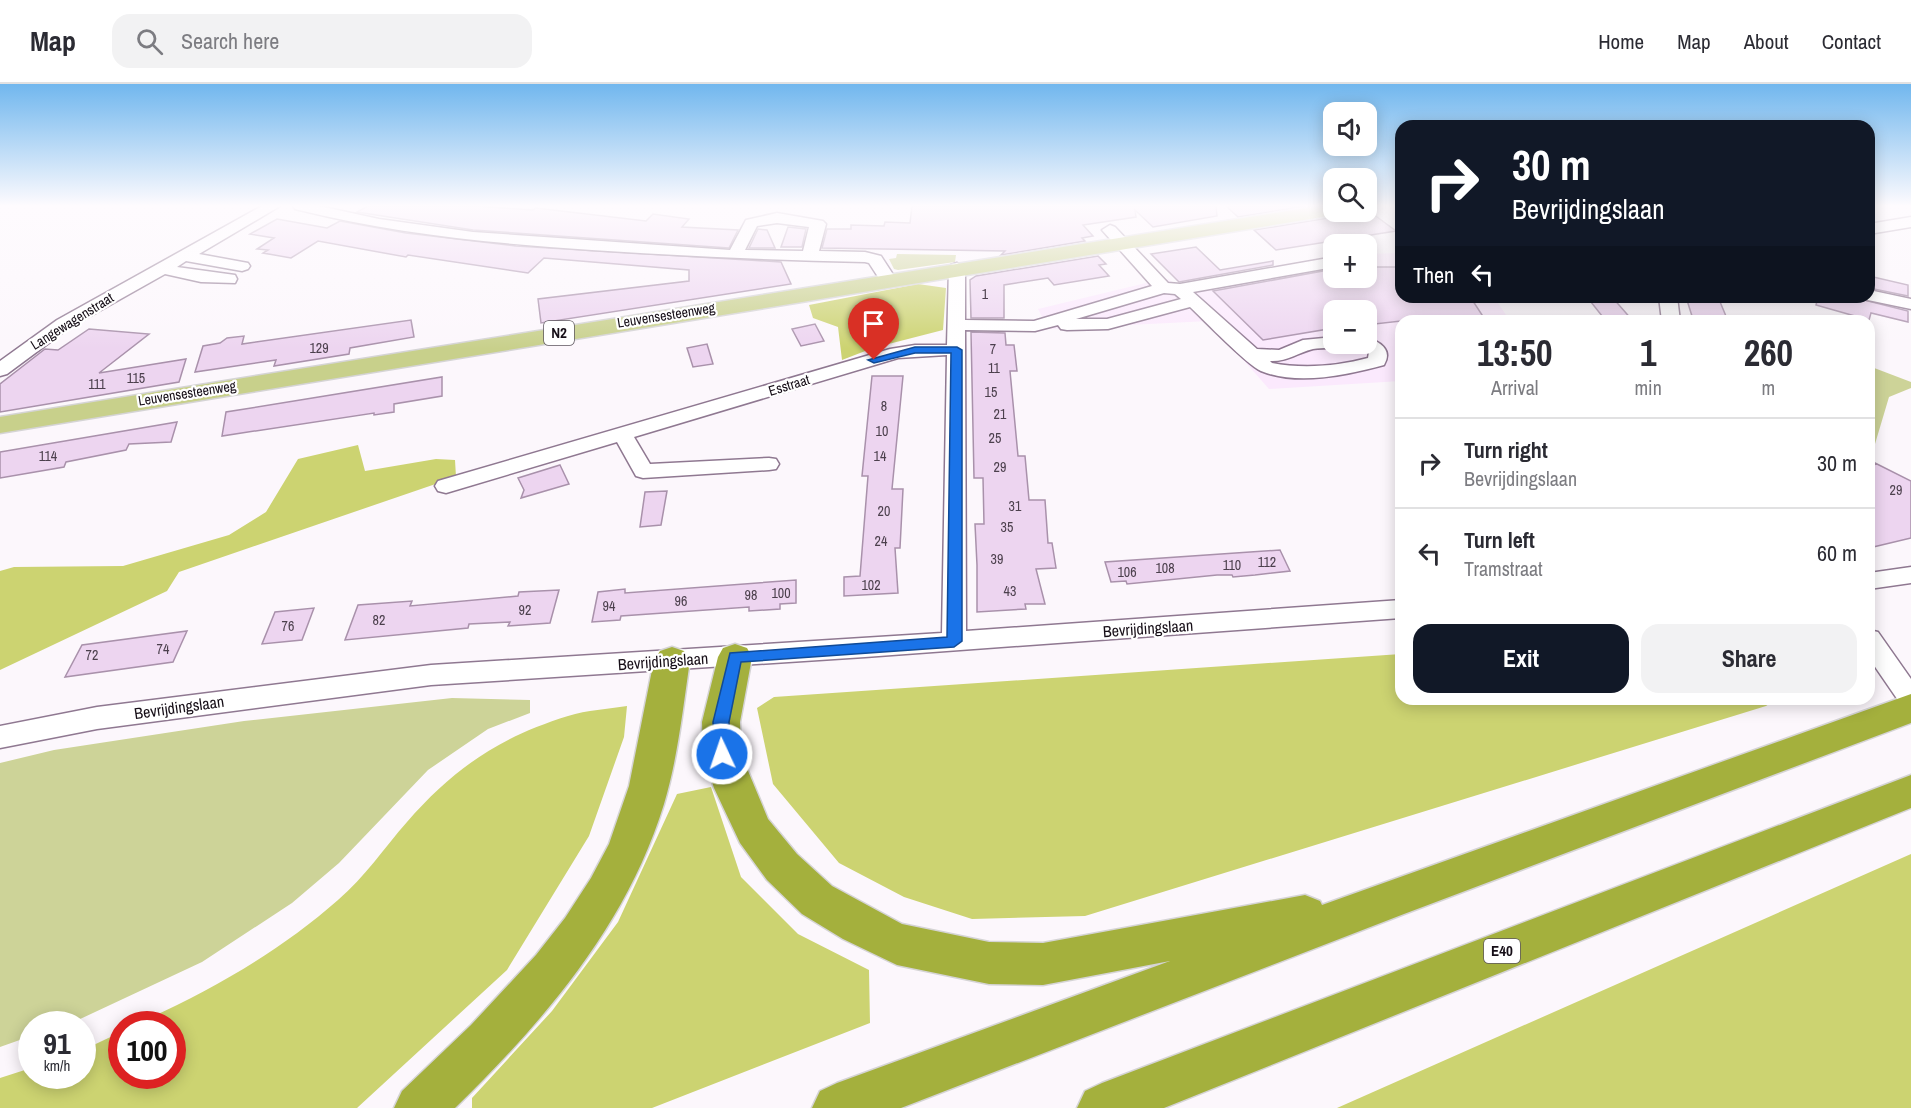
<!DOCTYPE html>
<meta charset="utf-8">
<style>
:root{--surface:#fff;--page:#f2f2f3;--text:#2b2b33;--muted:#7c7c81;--line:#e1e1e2;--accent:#111827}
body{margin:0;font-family:"Archivo Narrow",sans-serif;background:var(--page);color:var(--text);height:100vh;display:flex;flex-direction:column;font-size:22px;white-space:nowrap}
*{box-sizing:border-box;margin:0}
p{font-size:20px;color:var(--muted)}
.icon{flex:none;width:33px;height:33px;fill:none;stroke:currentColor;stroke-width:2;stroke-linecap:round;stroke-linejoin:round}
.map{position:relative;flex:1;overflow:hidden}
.side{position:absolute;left:1395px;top:231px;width:480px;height:390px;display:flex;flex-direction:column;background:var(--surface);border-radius:18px;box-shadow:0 3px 15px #0003}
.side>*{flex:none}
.top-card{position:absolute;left:1395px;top:36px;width:480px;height:183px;border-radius:18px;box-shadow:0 3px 15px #0003;background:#111827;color:#fff;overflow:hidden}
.controls{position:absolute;left:1323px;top:18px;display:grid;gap:12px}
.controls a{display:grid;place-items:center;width:54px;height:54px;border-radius:12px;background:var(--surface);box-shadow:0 3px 15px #0003;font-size:30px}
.speed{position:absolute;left:18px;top:927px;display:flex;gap:12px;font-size:30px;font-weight:700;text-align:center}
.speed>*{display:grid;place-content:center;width:78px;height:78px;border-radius:50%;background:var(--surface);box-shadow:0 3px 15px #0003;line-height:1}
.speed small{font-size:15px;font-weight:400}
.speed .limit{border:9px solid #d22;background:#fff;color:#111}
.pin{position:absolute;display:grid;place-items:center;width:51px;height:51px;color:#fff;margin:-62px -26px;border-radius:50% 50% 50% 0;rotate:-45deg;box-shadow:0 0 6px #0007}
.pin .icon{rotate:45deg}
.me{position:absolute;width:66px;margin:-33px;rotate:357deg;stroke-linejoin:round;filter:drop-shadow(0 0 4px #0008)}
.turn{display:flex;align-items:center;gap:21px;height:126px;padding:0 18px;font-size:27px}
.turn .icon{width:78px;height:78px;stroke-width:2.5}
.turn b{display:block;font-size:42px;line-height:51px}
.then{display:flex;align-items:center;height:57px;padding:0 18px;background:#0003;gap:12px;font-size:22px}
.eta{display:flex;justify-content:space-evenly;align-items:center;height:102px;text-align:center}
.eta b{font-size:36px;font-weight:700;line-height:42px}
.button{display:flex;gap:12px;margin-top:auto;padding:12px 18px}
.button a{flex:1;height:69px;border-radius:18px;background:var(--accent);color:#fff;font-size:24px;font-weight:700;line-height:69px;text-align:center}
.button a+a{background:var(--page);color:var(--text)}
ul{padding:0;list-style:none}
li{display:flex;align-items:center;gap:18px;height:90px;padding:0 18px;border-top:2px solid var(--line)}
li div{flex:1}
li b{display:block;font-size:22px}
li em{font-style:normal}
header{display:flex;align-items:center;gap:36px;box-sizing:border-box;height:84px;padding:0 30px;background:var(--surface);border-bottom:2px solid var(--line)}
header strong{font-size:28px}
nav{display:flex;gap:33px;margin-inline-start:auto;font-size:21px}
.search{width:420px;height:54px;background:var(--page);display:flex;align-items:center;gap:15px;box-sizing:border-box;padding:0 21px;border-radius:18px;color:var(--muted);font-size:22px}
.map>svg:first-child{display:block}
.built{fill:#fbe9fd;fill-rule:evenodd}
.green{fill:#cdd398}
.forest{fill:#ccd371}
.building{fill:#edd5f0;stroke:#a991ab;stroke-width:1.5}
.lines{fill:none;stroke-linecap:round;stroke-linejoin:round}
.minor-casing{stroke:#8f7891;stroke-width:3}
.major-casing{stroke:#d5d4d5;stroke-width:3}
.highway-casing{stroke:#d5d4d5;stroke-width:3}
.minor{fill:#fff;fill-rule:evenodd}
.major{fill:#c8d08b;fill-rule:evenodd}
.highway{fill:#a4b03d;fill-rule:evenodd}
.route{fill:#1a73e8;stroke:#114b97;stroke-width:1.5}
.labels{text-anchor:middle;stroke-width:4.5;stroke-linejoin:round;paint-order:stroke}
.number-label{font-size:14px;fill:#4c404d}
.far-street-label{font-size:14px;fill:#160e17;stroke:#fff}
.shield{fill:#fff;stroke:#5c565d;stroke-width:1.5}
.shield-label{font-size:15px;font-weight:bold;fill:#160e17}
.street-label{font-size:16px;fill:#160e17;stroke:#fff}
</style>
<header>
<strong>Map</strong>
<div class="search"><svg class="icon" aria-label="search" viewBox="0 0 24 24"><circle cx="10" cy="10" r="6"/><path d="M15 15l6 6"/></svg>Search here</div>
<nav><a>Home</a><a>Map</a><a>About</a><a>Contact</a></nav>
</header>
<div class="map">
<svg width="1911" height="1024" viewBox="0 0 1911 1024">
<rect width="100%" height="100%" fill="#fcf7fc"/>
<path class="built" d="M1401,169V213H1494L1510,237H1401V297L1269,305L1209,237L1048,245L1038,225L1150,198L1169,195L1177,203L1333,176L1334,194H1366L1367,170ZM1334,226H1366V260H1334Z"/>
<path class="green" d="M897,170L956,171L955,178L898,186L894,185L889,175L896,174Z
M1869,282L1911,298V304L1889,313L1875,360L1869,357Z
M452,614L530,616V629L488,645L428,686L339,779L292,819L202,878L78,936L66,940H32L31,952L0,963V679L54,666L244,637Z"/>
<path class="forest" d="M918,200L946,204L943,246L873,264L842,276L838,243L813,234L809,221Z
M358,361L365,387L436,375L455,376L456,393L179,488L167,507L0,586V487L14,483L123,482L229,451L266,428L298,375Z
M1401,570V615H1776L1766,622L1085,832L972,835L904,813L839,779L773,700L757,624L774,613Z
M627,622L624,653L589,752L507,886L357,1024H0V994L31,984L32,992H82L83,966L121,948L122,992H172V940H137C209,907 278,869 338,816C365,793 384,764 407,738C454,684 500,653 568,632C587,626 608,625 627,622Z
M711,703L741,793L798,850L869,886L870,939L652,1024H472V1014L552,927L618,838L677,710Z
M1911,770V1024H1337Z"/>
<path class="building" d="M368,122H476L533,126L536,124L646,137L653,130L689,135L682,143L738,146L729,164L473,146L357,128Z
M912,122H1216L1217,132L1153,143L1135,126L1136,133L1083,141L1093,152L1082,154L1085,157L1001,171L1005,167L822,164L827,145H851V141L884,142L885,138L910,139Z
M1226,122H1306L1238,133Z
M1344,128H1363V131L1373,130L1396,147L1276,166L1254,146L1334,133Z
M277,135L327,144L340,137L406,149L516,162L781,178L791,200L541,239L538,215L689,197V186L544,174L528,189L408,171L406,173L318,157L291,174L263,169L268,166L257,165L274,154L250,150Z
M788,143L806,145L802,163H781Z
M758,145L767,146L775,164H749Z
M1196,163L1220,186L1273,177V181L1179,198L1151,170Z
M1098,172L1106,180L1099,181L1109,192L1054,201L1048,194L1004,201V234H971L970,196L976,192Z
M1366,183H1401V213L1471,214L1486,237H1401L1366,241V226H1334V244L1263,256L1213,207L1334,185V194H1366Z
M1869,192L1908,201V212L1869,204Z
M1587,213H1612L1633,237H1606Z
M1686,213H1718L1728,237H1696V233L1692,232Z
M1818,213H1852L1908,227V238L1871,229L1869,236L1816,221Z
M411,236L414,253L350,264L349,270L274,282L276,276L195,288L203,262L220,259L227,254L244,252L242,260Z
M815,240L824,257L801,262L792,245Z
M89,245L149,250L99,289L186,275L179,298L0,328V300L45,265L58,266Z
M971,248L1005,249L1006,261H1014L1017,287H1010L1018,372H1025L1029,416H1045L1048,459H1052L1056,484L1036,485L1045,520H1025L1026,525L977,528V481L975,440H984L983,394H974Z
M707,260L713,280L693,283L687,264Z
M872,292H903L892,405H903L900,464H895L898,509L844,512V493L860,492L868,392H862Z
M442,293V312L394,320V328L374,331V329L222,352L226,328Z
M177,338L171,358L129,360L126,366L66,378L64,383L0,394V368Z
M1875,379L1911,397V454L1869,464V401Z
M560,381L569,400L521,414L524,406L518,394Z
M667,407L661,441L640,443L645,408Z
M1280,466L1290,487L1255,491L1233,493L1232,491H1217L1127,500L1126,497L1111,498L1105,478Z
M796,496V519L780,520V525L749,527V523L621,532L620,536L592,538L598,508L625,505V509Z
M559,506L550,539L508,542L510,538L469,540L468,544L345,556L358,521L412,517L410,522L518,512L519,508Z
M314,524L302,556L262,560L275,528Z
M187,547L173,578L65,593L82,561Z"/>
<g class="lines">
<g class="minor-casing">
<path id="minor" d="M262,122H280L199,170L248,179L250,182L248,185L242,187L186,177L177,183L235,191L237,195L235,199L201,198L165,190L69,244L7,290L0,292V277L57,236Z
M293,122H319L379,135L473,148L730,166L746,136L777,129L823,137L826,140L819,167L865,168L881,172L896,195L888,200L882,199L869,179L865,178C774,176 683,172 592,166C489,159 396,150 295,125ZM777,139L809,143L803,167L745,166L757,142Z
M1911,133V143L1869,150V140Z
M1110,141L1115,143L1168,199L1180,200L1334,173V183L1193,208L1257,265L1279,266L1303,256L1334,253V260H1342C1334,266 1323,263 1313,265C1297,269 1287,278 1270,277L1272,279C1303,285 1338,282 1368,274L1369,268L1357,260H1366V254C1380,257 1393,266 1384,281C1347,291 1298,302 1261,287C1248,282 1204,236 1190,223L1108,245L1067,246L1061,245L1058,241L1035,247L965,246L966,547L1401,516V534L865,573L431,601L97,645L0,664V642L97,623L431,581L942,549L947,271L898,274L634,353L650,380L769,374L776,375L779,380L776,385L769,386L643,394L636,392L617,358L446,409L438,407L435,402L438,397L890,265L915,261H947L949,184L951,181L957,179L965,184V236L1034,237L1152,202L1102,146ZM1164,209L1175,210L1181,215L1107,235H1076Z
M1869,206L1911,215V225L1863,215L1862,213H1869Z
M1659,213H1677L1680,237H1662Z
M1911,483V499L1869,505V489Z
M1869,546L1878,548L1911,595V625L1902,622L1869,574Z"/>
</g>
<g class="major-casing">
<path id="major" d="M1319,122H1334V128H1342L1334,131L0,349V333Z"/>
</g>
<g class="highway-casing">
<path id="highway" d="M735,560L747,564L752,573L740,638L741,670L768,735L797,770L832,802L902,840L989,858L1043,859L1305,811L1320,817L1322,821L1911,610V639L1404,830L901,1024H812L820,1007L837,999L1170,877L1043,901L989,900L897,881L843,855L802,830L767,796L740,759L714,704L703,670L702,638L718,573L723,564Z
M672,563L684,567L690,576C683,624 678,673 664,720C627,841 544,937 455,1024H394L402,1007L471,941L536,871L565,834L591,794L609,760L629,702L654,576L660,567Z
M1911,691V724L1164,1024H1077L1085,1007L1102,999Z"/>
</g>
<use href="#minor" class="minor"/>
<use href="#major" class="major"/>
<use href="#highway" class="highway"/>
</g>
<linearGradient id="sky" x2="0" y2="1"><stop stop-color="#71b7ee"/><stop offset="0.46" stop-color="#fefbfe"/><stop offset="1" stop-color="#fefbfe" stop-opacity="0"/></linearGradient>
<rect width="1911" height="265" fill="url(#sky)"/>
<path class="route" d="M915,263H957L962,266V557L954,563L741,578L729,638L730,670L728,675L722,677L717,675L715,670L713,638L730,569L947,553L951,269H915L874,279L868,276Z"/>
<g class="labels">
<g class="number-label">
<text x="985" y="215">1</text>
<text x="319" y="269">129</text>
<text x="993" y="270">7</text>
<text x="994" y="289">11</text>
<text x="136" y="299">115</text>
<text x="97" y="305">111</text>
<text x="991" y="313">15</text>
<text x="884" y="327">8</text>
<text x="1000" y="335">21</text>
<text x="882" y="352">10</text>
<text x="995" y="359">25</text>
<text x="48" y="377">114</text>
<text x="880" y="377">14</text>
<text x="1000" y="388">29</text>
<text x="1896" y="411">29</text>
<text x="1015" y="427">31</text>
<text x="884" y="432">20</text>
<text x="1007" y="448">35</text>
<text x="881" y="462">24</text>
<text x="997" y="480">39</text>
<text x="1267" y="483">112</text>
<text x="1232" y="486">110</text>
<text x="1165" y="489">108</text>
<text x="1127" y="493">106</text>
<text x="871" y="506">102</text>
<text x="1010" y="512">43</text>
<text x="781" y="514">100</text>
<text x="751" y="516">98</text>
<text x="681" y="522">96</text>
<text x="609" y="527">94</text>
<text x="525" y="531">92</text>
<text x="379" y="541">82</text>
<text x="288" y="547">76</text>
<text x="163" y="570">74</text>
<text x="92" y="576">72</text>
</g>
<g class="far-street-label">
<text transform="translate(666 231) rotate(-9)" y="5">Leuvensesteenweg</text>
<text transform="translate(72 237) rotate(-32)" y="5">Langewagenstraat</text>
<text transform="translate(789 301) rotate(-17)" y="5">Esstraat</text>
<text transform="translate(187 309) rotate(-9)" y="5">Leuvensesteenweg</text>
</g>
<g class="shield">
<rect x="544" y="237" width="30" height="24" rx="4.5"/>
<rect x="1484" y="855" width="36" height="24" rx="4.5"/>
</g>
<g class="shield-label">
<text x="559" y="254">N2</text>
<text x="1502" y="872">E40</text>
</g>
<g class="street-label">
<text transform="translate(1148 544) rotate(-4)" y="6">Bevrijdingslaan</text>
<text transform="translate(663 577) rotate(-4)" y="6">Bevrijdingslaan</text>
<text transform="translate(179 623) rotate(-8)" y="6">Bevrijdingslaan</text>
</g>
</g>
</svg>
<div class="controls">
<a><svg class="icon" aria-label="sound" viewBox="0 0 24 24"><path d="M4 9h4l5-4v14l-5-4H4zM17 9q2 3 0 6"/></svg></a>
<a><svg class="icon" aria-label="search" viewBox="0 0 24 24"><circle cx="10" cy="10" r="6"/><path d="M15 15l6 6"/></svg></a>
<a>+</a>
<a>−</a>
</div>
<div class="speed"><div>91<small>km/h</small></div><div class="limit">100</div></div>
<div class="pin" style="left:874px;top:276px;background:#d93025"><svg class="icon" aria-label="arrive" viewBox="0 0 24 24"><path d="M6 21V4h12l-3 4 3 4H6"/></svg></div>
<svg class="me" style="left:722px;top:670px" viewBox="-20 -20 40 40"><circle r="17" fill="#1a73e8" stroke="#fff" stroke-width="3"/><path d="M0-11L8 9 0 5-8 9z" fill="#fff"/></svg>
<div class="top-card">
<div class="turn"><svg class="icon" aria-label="right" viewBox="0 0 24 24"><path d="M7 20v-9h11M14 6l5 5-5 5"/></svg><div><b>30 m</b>Bevrijdingslaan</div></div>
<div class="then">Then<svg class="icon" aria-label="left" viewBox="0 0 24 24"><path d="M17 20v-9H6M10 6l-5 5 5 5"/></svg></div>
</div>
<section class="side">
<div class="eta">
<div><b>13:50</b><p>Arrival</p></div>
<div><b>1</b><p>min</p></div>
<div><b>260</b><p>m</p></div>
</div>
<ul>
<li><svg class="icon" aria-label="right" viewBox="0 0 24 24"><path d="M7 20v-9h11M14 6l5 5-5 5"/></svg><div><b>Turn right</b><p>Bevrijdingslaan</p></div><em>30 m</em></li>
<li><svg class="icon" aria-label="left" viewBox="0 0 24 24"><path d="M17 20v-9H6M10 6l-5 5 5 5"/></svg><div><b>Turn left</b><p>Tramstraat</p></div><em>60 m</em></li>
</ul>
<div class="button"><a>Exit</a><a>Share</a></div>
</section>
</div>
